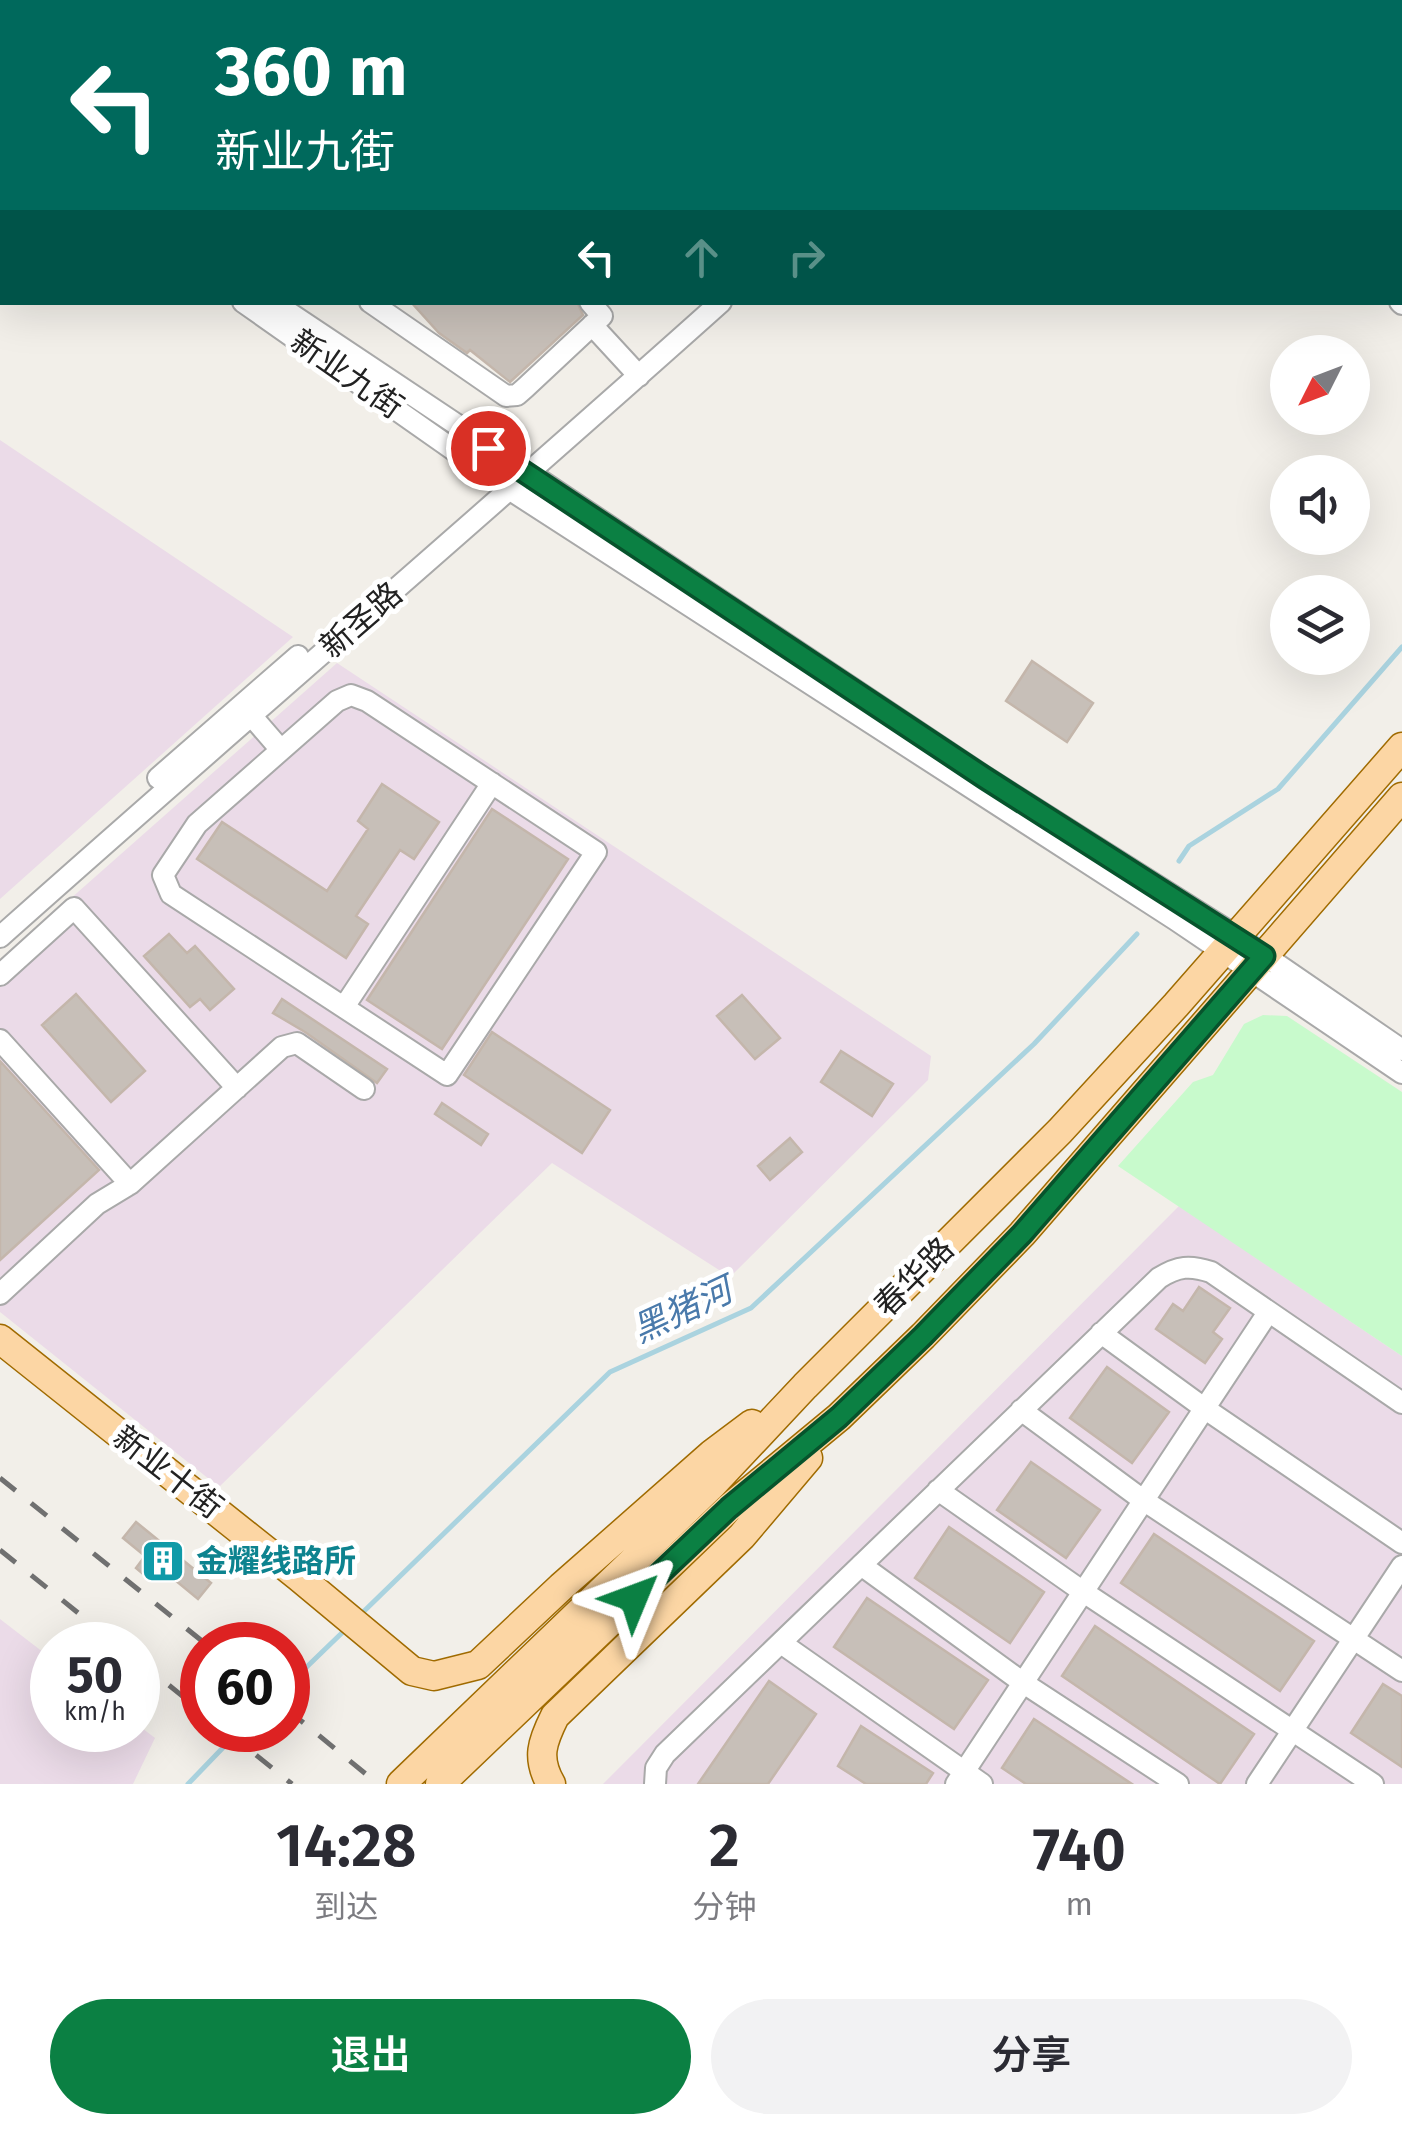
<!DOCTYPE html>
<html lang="zh">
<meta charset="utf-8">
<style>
:root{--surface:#fff;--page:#f2f2f3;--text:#2b2b33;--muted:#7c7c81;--accent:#0b8043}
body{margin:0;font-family:"Fira Sans","Noto Sans SC",sans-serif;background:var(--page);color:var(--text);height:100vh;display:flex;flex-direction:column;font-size:38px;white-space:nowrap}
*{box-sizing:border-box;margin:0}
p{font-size:32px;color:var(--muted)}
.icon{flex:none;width:55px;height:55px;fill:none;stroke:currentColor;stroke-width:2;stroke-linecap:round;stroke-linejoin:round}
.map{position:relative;height:1784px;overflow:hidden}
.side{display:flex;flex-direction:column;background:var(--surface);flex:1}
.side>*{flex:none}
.guide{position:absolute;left:0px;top:0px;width:1402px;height:305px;box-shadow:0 10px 40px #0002;background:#00695c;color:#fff;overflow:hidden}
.needle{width:65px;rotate:228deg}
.fabs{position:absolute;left:1270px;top:335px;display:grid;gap:20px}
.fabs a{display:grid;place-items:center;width:100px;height:100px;border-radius:50%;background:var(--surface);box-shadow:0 10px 40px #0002;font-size:50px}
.speed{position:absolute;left:30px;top:1622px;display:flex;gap:20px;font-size:50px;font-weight:700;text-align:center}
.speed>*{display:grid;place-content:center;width:130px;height:130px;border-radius:50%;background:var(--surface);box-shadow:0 10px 40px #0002;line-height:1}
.speed small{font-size:25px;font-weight:400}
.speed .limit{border:15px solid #d22;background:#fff;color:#111}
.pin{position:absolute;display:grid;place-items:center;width:85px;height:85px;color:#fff;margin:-42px;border:5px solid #fff;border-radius:50%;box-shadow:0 2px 10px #0007}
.me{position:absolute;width:110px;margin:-55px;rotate:46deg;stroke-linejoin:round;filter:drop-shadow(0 0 8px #0008)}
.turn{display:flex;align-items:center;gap:35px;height:210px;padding:0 50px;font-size:45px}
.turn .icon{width:130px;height:130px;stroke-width:2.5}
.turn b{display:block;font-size:70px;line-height:85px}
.lanes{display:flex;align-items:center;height:95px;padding:0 50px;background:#0003;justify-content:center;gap:50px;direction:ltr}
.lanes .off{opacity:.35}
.eta{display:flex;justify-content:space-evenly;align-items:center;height:170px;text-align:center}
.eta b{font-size:60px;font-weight:600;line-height:70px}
.primary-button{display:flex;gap:20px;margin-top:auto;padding:20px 50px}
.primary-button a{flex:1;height:115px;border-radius:60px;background:var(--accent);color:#fff;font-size:40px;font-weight:600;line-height:115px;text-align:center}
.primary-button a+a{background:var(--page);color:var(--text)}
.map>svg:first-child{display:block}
.industrial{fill:#ebdbe8}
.park{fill:#c8facc}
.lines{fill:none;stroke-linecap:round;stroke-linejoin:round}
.stream{stroke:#aad3df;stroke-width:5}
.building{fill:#c7bfb8;stroke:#c4b6ab;stroke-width:2.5}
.minor-casing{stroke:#a9a9a9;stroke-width:24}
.major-casing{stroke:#a06b00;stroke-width:31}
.minor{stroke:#fff;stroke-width:20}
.major{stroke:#fcd6a4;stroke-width:28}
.rail{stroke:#707070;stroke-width:5;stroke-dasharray:20 20;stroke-linecap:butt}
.route-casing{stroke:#07532c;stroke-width:25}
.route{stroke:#0b8043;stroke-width:18}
.labels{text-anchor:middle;stroke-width:10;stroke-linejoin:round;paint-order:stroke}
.street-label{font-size:32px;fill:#222;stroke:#fff}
.culture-label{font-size:32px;font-weight:bold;fill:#0d838f;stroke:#fff;text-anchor:start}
.water-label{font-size:35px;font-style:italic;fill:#4a7aab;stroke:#fff}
</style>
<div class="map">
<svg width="1402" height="1784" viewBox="0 0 1402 1784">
<rect width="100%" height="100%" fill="#f2efe9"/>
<path class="industrial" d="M1147,0H1402V273L1400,2Z
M0,440L293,637L0,899Z
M337,663L931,1056L928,1080L730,1277L552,1163L219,1487L0,1312V961Z
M1179,1206L1402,1356V1784H603Z
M0,1619L52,1659V1730H138V1725L155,1738L133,1784H0Z"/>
<path class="park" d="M1263,1015L1287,1016L1402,1092V1356L1118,1166L1193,1082L1213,1075L1244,1024Z"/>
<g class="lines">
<path class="stream" d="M1179,861L1189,846L1278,789L1402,647
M358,1617L610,1372L751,1308L1034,1044L1137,934
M288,1685L347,1628
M188,1784L240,1730"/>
</g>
<path class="building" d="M411,302H577L583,315L510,382L470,350L467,353L439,333Z
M1032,661L1093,703L1067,742L1006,701Z
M382,784L439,822L414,859L400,850L356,916L368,924L346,958L197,859L222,822L327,891L368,829L358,821Z
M492,809L568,859L442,1049L367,1000Z
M169,934L187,953L195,946L234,989L210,1010L200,999L190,1007L144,956Z
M76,994L145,1071L111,1102L42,1025Z
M742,995L780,1038L755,1059L717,1016Z
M282,999L387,1069L377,1083L305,1032L273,1013Z
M492,1032L610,1110L582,1153L464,1075Z
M841,1051L893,1084L872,1116L821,1082Z
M0,1061L99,1170L0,1260Z
M442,1103L488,1134L481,1145L435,1114Z
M790,1138L802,1152L770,1180L758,1166Z
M1199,1287L1230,1308L1213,1332L1222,1339L1205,1363L1156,1329L1173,1304L1183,1311Z
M1107,1367L1169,1412L1132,1463L1070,1418Z
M1031,1462L1100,1510L1066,1558L997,1510Z
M136,1522L211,1583L198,1599L158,1566L148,1578L136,1568L145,1556L123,1538Z
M949,1527L1044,1592L1010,1643L915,1578Z
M1154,1534L1314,1641L1280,1691L1121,1583Z
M867,1598L988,1680L954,1729L834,1647Z
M1095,1626L1254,1734L1220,1784L1062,1676Z
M769,1681L816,1714L768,1784H698Z
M1383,1684L1402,1696V1767L1351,1733Z
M1034,1719L1132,1784H1026L1002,1768Z
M861,1726L933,1773L926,1784H866L838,1766Z"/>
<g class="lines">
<g class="minor-casing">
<path id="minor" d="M1114,0L1117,2
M1282,0L1284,2
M1038,2L1041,0
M1055,2L1058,0
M0,120L2,122
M0,141L2,143
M243,302L512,491L1176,920L1402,1073
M273,302L985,777L1236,936L1402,1050
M370,302L506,396L517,395L525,388L602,316L590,302
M1400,302L1402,304
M592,325L639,376
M351,695L367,701L596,852L447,1075L171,894L163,875L197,824L337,701Z
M243,706L281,750
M158,778L298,656
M0,937C239,724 482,516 721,302
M0,975L74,908L237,1088
M344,1007L492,783
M0,1040L130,1184
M0,1294L97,1204L130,1184L282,1047L297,1043L364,1089
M1101,1333L1204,1408L1402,1543
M1021,1410L1143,1500L1402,1671
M938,1490L1082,1591L1373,1784
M861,1565L1022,1682L1178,1784
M781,1643L982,1784
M655,1784L656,1768L665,1754L1159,1278C1178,1266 1190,1265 1211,1272L1402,1403
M956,1784L1267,1314
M1257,1784L1402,1566"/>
</g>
<g class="major-casing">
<path id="major" d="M0,1339L299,1577L412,1671L434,1676L478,1665L561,1587L712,1454L752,1424
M401,1784L712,1485L805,1386L1060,1131L1176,1005L1402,747
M440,1784L729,1508L839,1417L923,1336L1022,1234L1402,797
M551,1784C536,1758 542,1742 555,1716L742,1536L808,1458"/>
</g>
<use href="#minor" class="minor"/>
<use href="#major" class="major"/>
<path class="rail" d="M0,1478L207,1645
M0,1550L118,1645
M138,1660L202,1712
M288,1710L378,1784
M225,1730L292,1784"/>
</g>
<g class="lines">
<g class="route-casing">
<path id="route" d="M488,448L985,778L1264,956L1022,1234L923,1336L839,1417L729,1508L634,1598"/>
</g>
<use href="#route" class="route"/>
</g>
<defs>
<g id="building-square" transform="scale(2.25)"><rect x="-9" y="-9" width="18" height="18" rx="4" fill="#0f9aa8" stroke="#fff"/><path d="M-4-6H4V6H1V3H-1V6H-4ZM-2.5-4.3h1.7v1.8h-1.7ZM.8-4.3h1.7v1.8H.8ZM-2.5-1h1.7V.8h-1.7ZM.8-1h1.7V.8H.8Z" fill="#fff"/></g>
</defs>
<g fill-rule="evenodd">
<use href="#building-square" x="163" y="1561"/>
</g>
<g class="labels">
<g class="street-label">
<text transform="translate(347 374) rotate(35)" y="11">新业九街</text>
<text transform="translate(361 620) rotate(-41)" y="11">新圣路</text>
<text transform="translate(914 1277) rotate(-45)" y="11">春华路</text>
<text transform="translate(168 1472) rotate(38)" y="11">新业十街</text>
</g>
<g class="culture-label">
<text x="196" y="1572">金耀线路所</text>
</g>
<g class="water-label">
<text transform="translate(682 1310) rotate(-25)" y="12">黑猪河</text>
</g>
</g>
</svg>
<div class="fabs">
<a><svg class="needle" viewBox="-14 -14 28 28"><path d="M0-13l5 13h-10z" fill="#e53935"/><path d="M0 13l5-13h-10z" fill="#7c7c81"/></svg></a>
<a><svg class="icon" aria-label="sound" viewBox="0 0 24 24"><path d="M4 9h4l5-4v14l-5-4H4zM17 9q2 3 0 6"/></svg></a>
<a><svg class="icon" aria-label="layers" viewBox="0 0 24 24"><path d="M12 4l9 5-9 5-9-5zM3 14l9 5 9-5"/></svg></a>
</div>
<div class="speed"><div>50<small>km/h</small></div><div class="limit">60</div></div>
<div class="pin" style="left:488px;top:448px;background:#d93025"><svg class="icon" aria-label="arrive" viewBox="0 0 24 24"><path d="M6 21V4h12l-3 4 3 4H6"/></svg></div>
<svg class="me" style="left:634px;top:1598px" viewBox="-20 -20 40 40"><path d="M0-17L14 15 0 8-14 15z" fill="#0b8043" stroke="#fff" stroke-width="4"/></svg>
<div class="guide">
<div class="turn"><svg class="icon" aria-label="left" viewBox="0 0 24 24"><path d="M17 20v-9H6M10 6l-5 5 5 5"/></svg><div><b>360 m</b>新业九街</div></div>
<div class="lanes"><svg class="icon" aria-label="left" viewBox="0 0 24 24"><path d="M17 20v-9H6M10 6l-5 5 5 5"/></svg><svg class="icon off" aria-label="ahead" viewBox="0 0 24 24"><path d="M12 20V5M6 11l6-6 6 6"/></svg><svg class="icon off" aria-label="right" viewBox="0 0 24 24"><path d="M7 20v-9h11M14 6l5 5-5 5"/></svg></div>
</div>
</div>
<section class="side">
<div class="eta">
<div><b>14:28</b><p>到达</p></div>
<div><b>2</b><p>分钟</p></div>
<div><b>740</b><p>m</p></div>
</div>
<div class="primary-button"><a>退出</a><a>分享</a></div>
</section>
